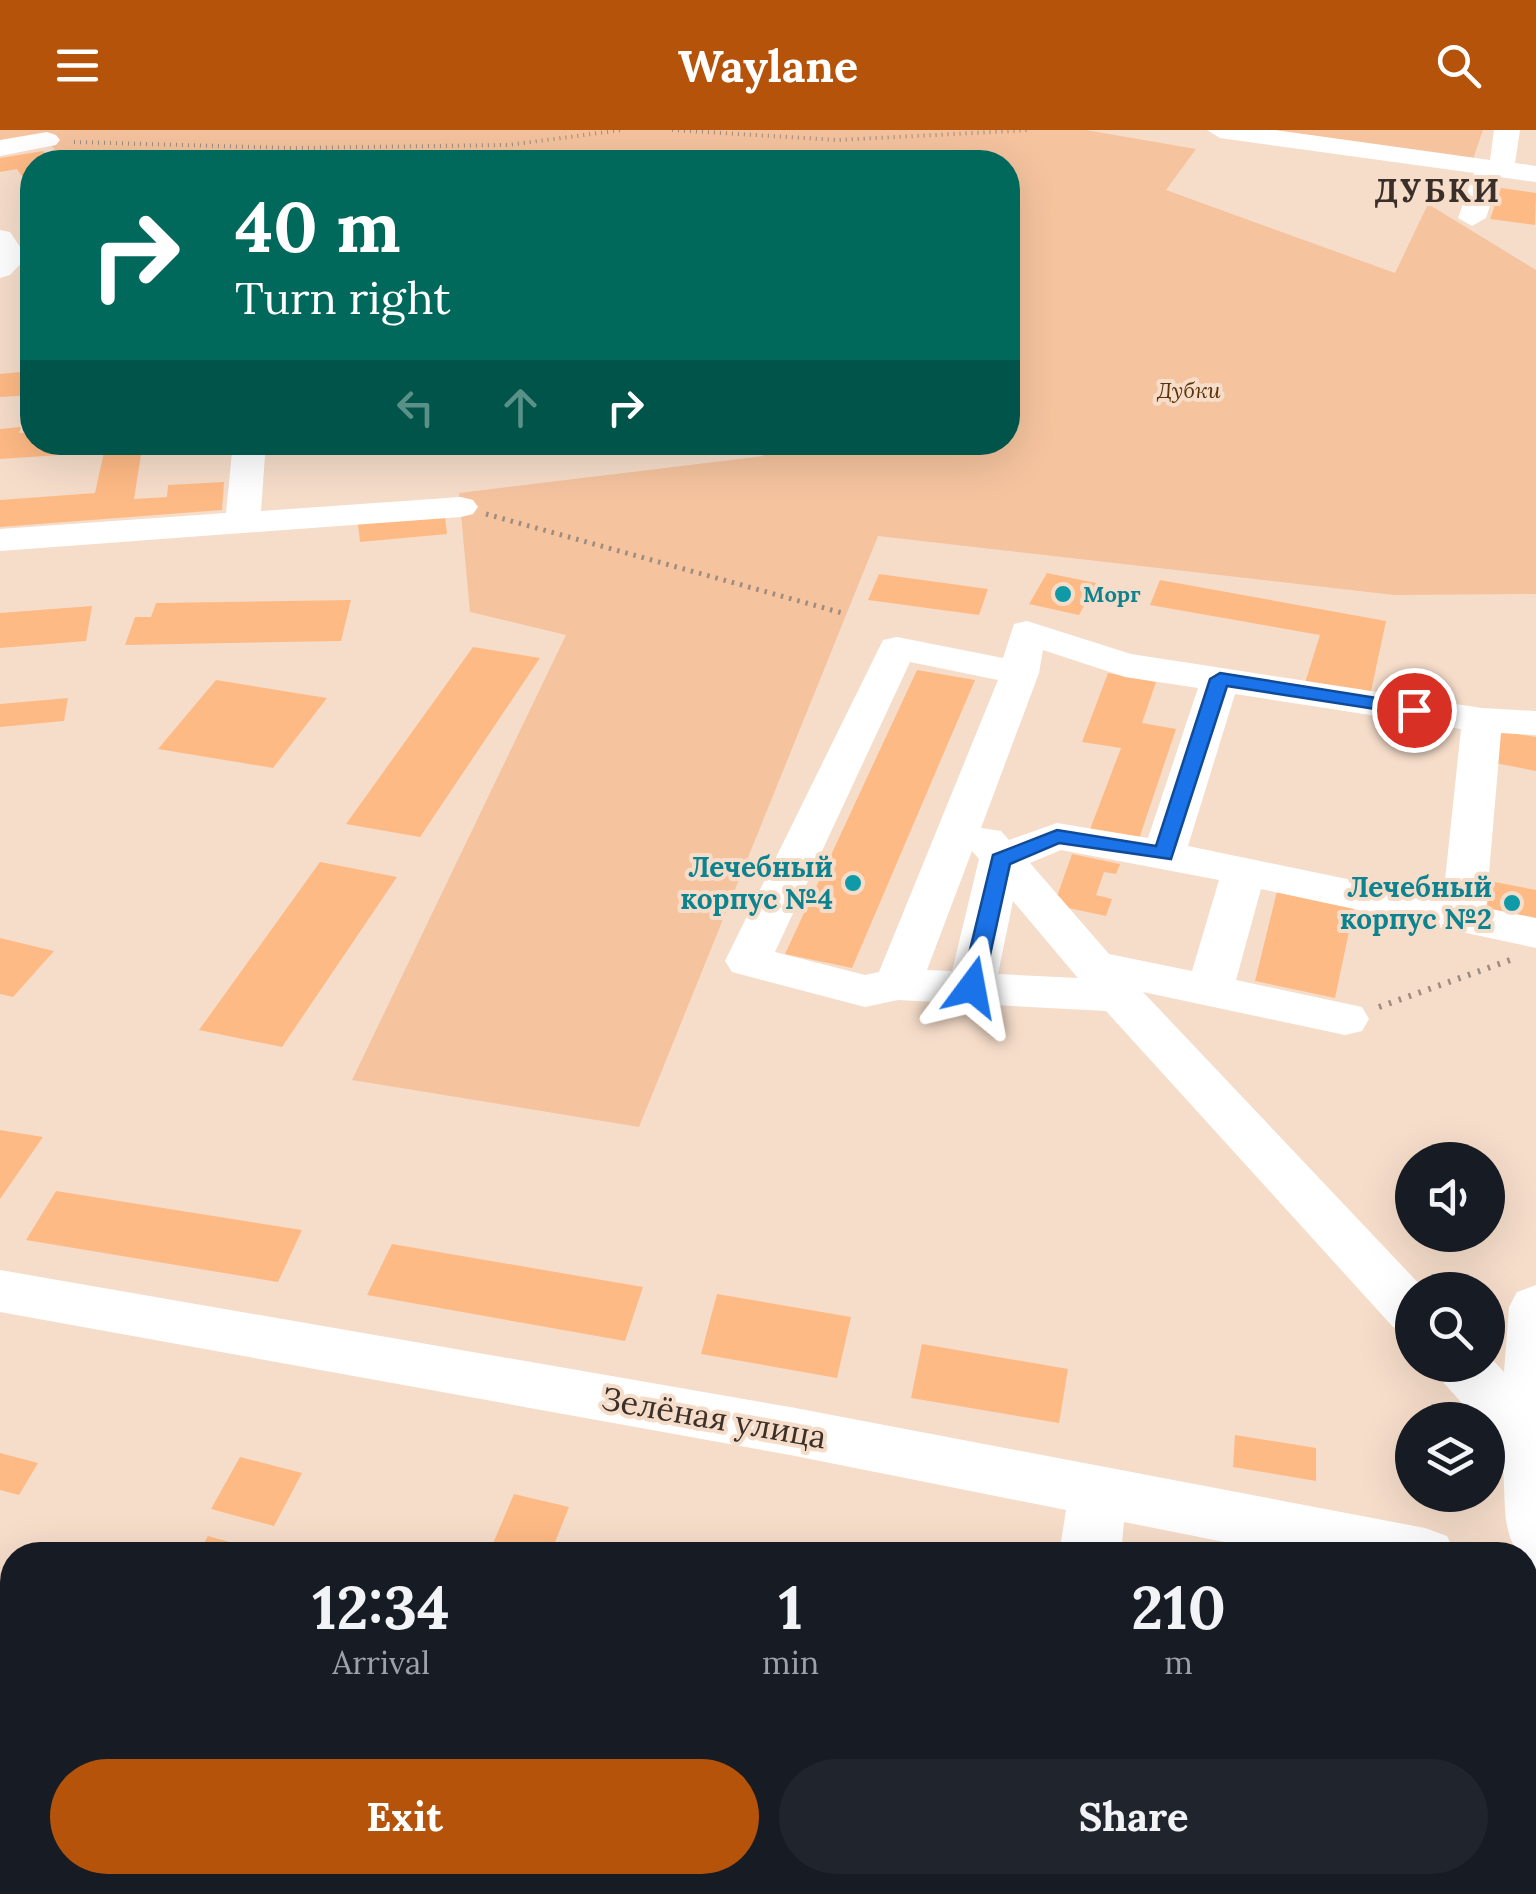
<!DOCTYPE html>
<meta charset="utf-8">
<style>
:root{--surface:#171b24;--page:#20242c;--text:#f1f3f6;--muted:#9ea1a6;--accent:#b45309}
body{margin:0;font-family:Lora,serif;background:var(--page);color:var(--text);height:100vh;display:flex;flex-direction:column;font-size:38px;white-space:nowrap}
*{box-sizing:border-box;margin:0}
p{font-size:32px;color:var(--muted)}
.icon{flex:none;width:55px;height:55px;fill:none;stroke:currentColor;stroke-width:2;stroke-linecap:round;stroke-linejoin:round}
.map{position:relative;flex:1;overflow:hidden}
.details{position:absolute;left:0px;top:1412px;width:1538px;height:352px;display:flex;flex-direction:column;background:var(--surface);border-radius:40px 40px 0 0;box-shadow:0 10px 40px #0002}
.details>*{flex:none}
.banner{position:absolute;left:20px;top:20px;width:1000px;height:305px;border-radius:40px;box-shadow:0 10px 40px #0002;background:#00695c;color:#fff;overflow:hidden}
.fabs{position:absolute;left:1395px;top:1012px;display:grid;gap:20px}
.fabs a{display:grid;place-items:center;width:110px;height:110px;border-radius:50%;background:var(--surface);box-shadow:0 10px 40px #0002;font-size:50px}
.pin{position:absolute;display:grid;place-items:center;width:85px;height:85px;color:#fff;margin:-42px;border:5px solid #fff;border-radius:50%;box-shadow:0 2px 10px #0007}
.me{position:absolute;width:110px;margin:-55px;rotate:13deg;stroke-linejoin:round;filter:drop-shadow(0 0 8px #0008)}
.turn{display:flex;align-items:center;gap:35px;height:210px;padding:0 50px;font-size:45px}
.turn .icon{width:130px;height:130px;stroke-width:2.5}
.turn b{display:block;font-size:70px;line-height:85px}
.lanes{display:flex;align-items:center;height:95px;padding:0 50px;background:#0003;justify-content:center;gap:50px;direction:ltr}
.lanes .off{opacity:.35}
.eta{display:flex;justify-content:space-evenly;align-items:center;height:170px;text-align:center}
.eta b{font-size:60px;font-weight:800;line-height:70px}
.primary-button{display:flex;gap:20px;margin-top:auto;padding:20px 50px}
.primary-button a{flex:1;height:115px;border-radius:60px;background:var(--accent);color:#fff;font-size:40px;font-weight:800;line-height:115px;text-align:center}
.primary-button a+a{background:var(--page);color:var(--text)}
header{display:flex;justify-content:space-between;align-items:center;height:130px;padding:0 50px;background:var(--accent);color:#fff;font-size:45px;font-weight:800}
.map>svg:first-child{display:block}
.green{fill:#f5c39e}
.building{fill:#feba85}
.lines{fill:none;stroke-linecap:round;stroke-linejoin:round}
.path-far2{stroke:#9e8c7e;stroke-width:4;stroke-dasharray:1 5;stroke-linecap:butt}
.path-far1{stroke:#9e8c7e;stroke-width:5;stroke-dasharray:2.5 6;stroke-linecap:butt}
.path{stroke:#9e8c7e;stroke-width:6;stroke-dasharray:2.5 8;stroke-linecap:butt}
.minor{fill:#fff;fill-rule:evenodd}
.route{fill:#1a73e8;stroke:#114b97;stroke-width:2.5}
.culture-dot{fill:#0f9aa8;stroke:#f6ddca;stroke-width:4}
.labels{text-anchor:middle;stroke-width:8;stroke-linejoin:round;paint-order:stroke}
.far-park-label{font-size:22px;font-style:italic;fill:#5d3207;stroke:#f6ddca}
.far-culture-label{font-size:22px;font-weight:bold;fill:#0d838f;stroke:#f6ddca;text-anchor:start}
.culture-label{font-size:28px;font-weight:bold;fill:#0d838f;stroke:#f6ddca;text-anchor:end}
.far-district-label{font-size:32px;font-weight:bold;letter-spacing:2.5px;fill:#3a3029;stroke:#f6ddca}
.near-street-label{font-size:32px;fill:#3a3029;stroke:#f6ddca}
</style>
<header><svg class="icon" aria-label="menu" viewBox="0 0 24 24"><path d="M4 6h16M4 12h16M4 18h16"/></svg>Waylane<svg class="icon" aria-label="search" viewBox="0 0 24 24"><circle cx="10" cy="10" r="6"/><path d="M15 15l6 6"/></svg></header>
<div class="map">
<svg width="1536" height="1764" viewBox="0 0 1536 1764">
<rect width="100%" height="100%" fill="#f6ddca"/>
<path class="green" d="M0,0H1086L1196,19L1166,60L1395,143L1428,74L1536,140V464L1394,465L878,406L639,997L352,950L566,505L470,482L459,363L764,326L746,313L1008,312V32H66L41,4L0,11Z
M1258,0H1483L1473,29Z"/>
<path class="building" d="M43,21L52,32H32V60L17,39L0,42V28Z
M1501,58L1536,63L1535,95L1490,89Z
M32,241V265L0,267V244Z
M21,297L19,303L32,302V312H143L134,369L167,367L168,355L224,352L222,380L0,397V370L95,363L104,322L0,329V299Z
M445,387L447,404L360,412L358,394Z
M1047,443L1096,453L1079,485L1029,474Z
M879,444L988,459L979,485L868,470Z
M1160,450L1386,491L1370,566L1305,553L1320,505L1150,475Z
M351,470L341,511L125,515L135,487H151L156,473Z
M92,476L86,511L0,518V483Z
M473,517L540,528L420,707L346,694Z
M917,540L975,550L852,838L785,824Z
M1108,543L1156,552L1142,593L1176,599L1138,712L1089,702L1121,618L1082,612Z
M216,550L327,568L273,638L158,619Z
M68,568L64,591L0,597V574Z
M1498,601L1536,607V641L1495,633Z
M1072,724L1120,734L1116,744L1104,742L1096,765L1112,769L1106,786L1054,775Z
M320,732L397,747L282,917L199,900Z
M1490,751L1536,760V796L1486,786Z
M1278,757L1355,773L1335,868L1255,851Z
M0,808L54,821L13,867L0,864Z
M0,1000L43,1007L0,1069Z
M56,1061L302,1100L278,1152L26,1110Z
M392,1114L643,1157L625,1211L367,1165Z
M717,1164L851,1187L837,1248L701,1224Z
M922,1214L1068,1239L1059,1293L911,1268Z
M1235,1305L1316,1318V1351L1233,1337Z
M0,1323L38,1333L19,1365L0,1360Z
M240,1327L302,1343L274,1396L211,1379Z
M514,1364L569,1377L550,1425H520L491,1418Z
M208,1406L272,1424L271,1425H197Z
M9,1647L12,1648V1734L0,1730V1662Z
M89,1752H129L124,1763Z
M193,1752H275L270,1764H197L188,1762Z
M309,1752H365L390,1757L388,1764H305Z
M1104,1752H1188L1191,1764H1107Z"/>
<g class="lines">
<path class="path-far2" d="M672,0L838,10L1031,0
M74,12L292,18L508,15L622,0"/>
<path class="path-far1" d="M486,384L846,484"/>
<path class="path" d="M1379,877L1513,829"/>
<path class="minor" d="M1207,0H1275L1490,30L1494,0H1520L1515,33L1536,36V52L1499,47L1486,88L1472,96L1458,88L1474,43L1220,8Z
M47,2L56,5L60,10L56,15L0,26V10Z
M0,100L10,102L27,127L10,145L0,148Z
M233,312H266L261,381L461,367L473,370L478,377L473,384L461,387L0,421V399L226,383Z
M1027,491L1131,524L1482,578L1536,581V605L1501,603L1486,778L1536,788V818L1261,759L1236,850L1362,877L1369,889L1362,901L1345,905L1143,862L1425,1160H1412V1204L1393,1197L1106,881L898,870L865,877L732,842L725,831L883,510L897,507L1003,528L1014,494ZM1043,520L1125,547L1198,558L1148,708L1057,693L1009,710L1001,701L981,698L1039,543ZM910,532L998,550L879,842L865,845L775,822ZM1235,564L1461,599L1443,769L1188,716ZM1061,720L1219,750L1192,841L1109,824L1030,733ZM972,721L979,729L952,841L927,840ZM1013,771L1077,847L1078,848L998,844Z
M0,1140L790,1277L1425,1398L1447,1406L1456,1425H1290L1124,1392L1121,1425H1059L1066,1380L790,1325L0,1182Z
M1536,1155V1474L1525,1471V1425H1503L1516,1420C1494,1384 1516,1333 1488,1301V1290H1477L1442,1251L1434,1235H1488V1225L1504,1242L1509,1177L1517,1162Z
M1014,1752H1084L1082,1764H1012Z"/>
</g>
<path class="route" d="M1220,543L1414,574L1424,580L1414,585L1227,556L1171,729L1059,713L1010,734L983,857L972,864L964,862L961,857L993,725L1057,700L1156,716L1210,549Z"/>
<g class="culture-dot">
<circle cx="1063" cy="464" r="10"/>
<circle cx="853" cy="753" r="10"/>
<circle cx="1512" cy="773" r="10"/>
</g>
<g class="labels">
<g class="far-park-label">
<text x="1189" y="268">Дубки</text>
</g>
<g class="far-culture-label">
<text x="1083" y="472">Морг</text>
</g>
<g class="culture-label">
<text x="833" y="747">Лечебный<tspan x="833" dy="32">корпус №4</tspan></text>
<text x="1492" y="767">Лечебный<tspan x="1492" dy="32">корпус №2</tspan></text>
</g>
<g class="far-district-label">
<text x="1438" y="72">ДУБКИ</text>
</g>
<g class="near-street-label">
<text transform="translate(714 1288) rotate(10)" y="11">Зелёная улица</text>
</g>
</g>
</svg>
<div class="fabs">
<a><svg class="icon" aria-label="sound" viewBox="0 0 24 24"><path d="M4 9h4l5-4v14l-5-4H4zM17 9q2 3 0 6"/></svg></a>
<a><svg class="icon" aria-label="search" viewBox="0 0 24 24"><circle cx="10" cy="10" r="6"/><path d="M15 15l6 6"/></svg></a>
<a><svg class="icon" aria-label="layers" viewBox="0 0 24 24"><path d="M12 4l9 5-9 5-9-5zM3 14l9 5 9-5"/></svg></a>
</div>
<div class="pin" style="left:1414px;top:580px;background:#d93025"><svg class="icon" aria-label="arrive" viewBox="0 0 24 24"><path d="M6 21V4h12l-3 4 3 4H6"/></svg></div>
<svg class="me" style="left:972px;top:857px" viewBox="-20 -20 40 40"><path d="M0-17L14 15 0 8-14 15z" fill="#1a73e8" stroke="#fff" stroke-width="4"/></svg>
<div class="banner">
<div class="turn"><svg class="icon" aria-label="right" viewBox="0 0 24 24"><path d="M7 20v-9h11M14 6l5 5-5 5"/></svg><div><b>40 m</b>Turn right</div></div>
<div class="lanes"><svg class="icon off" aria-label="left" viewBox="0 0 24 24"><path d="M17 20v-9H6M10 6l-5 5 5 5"/></svg><svg class="icon off" aria-label="ahead" viewBox="0 0 24 24"><path d="M12 20V5M6 11l6-6 6 6"/></svg><svg class="icon" aria-label="right" viewBox="0 0 24 24"><path d="M7 20v-9h11M14 6l5 5-5 5"/></svg></div>
</div>
<section class="details">
<div class="eta">
<div><b>12:34</b><p>Arrival</p></div>
<div><b>1</b><p>min</p></div>
<div><b>210</b><p>m</p></div>
</div>
<div class="primary-button"><a>Exit</a><a>Share</a></div>
</section>
</div>
